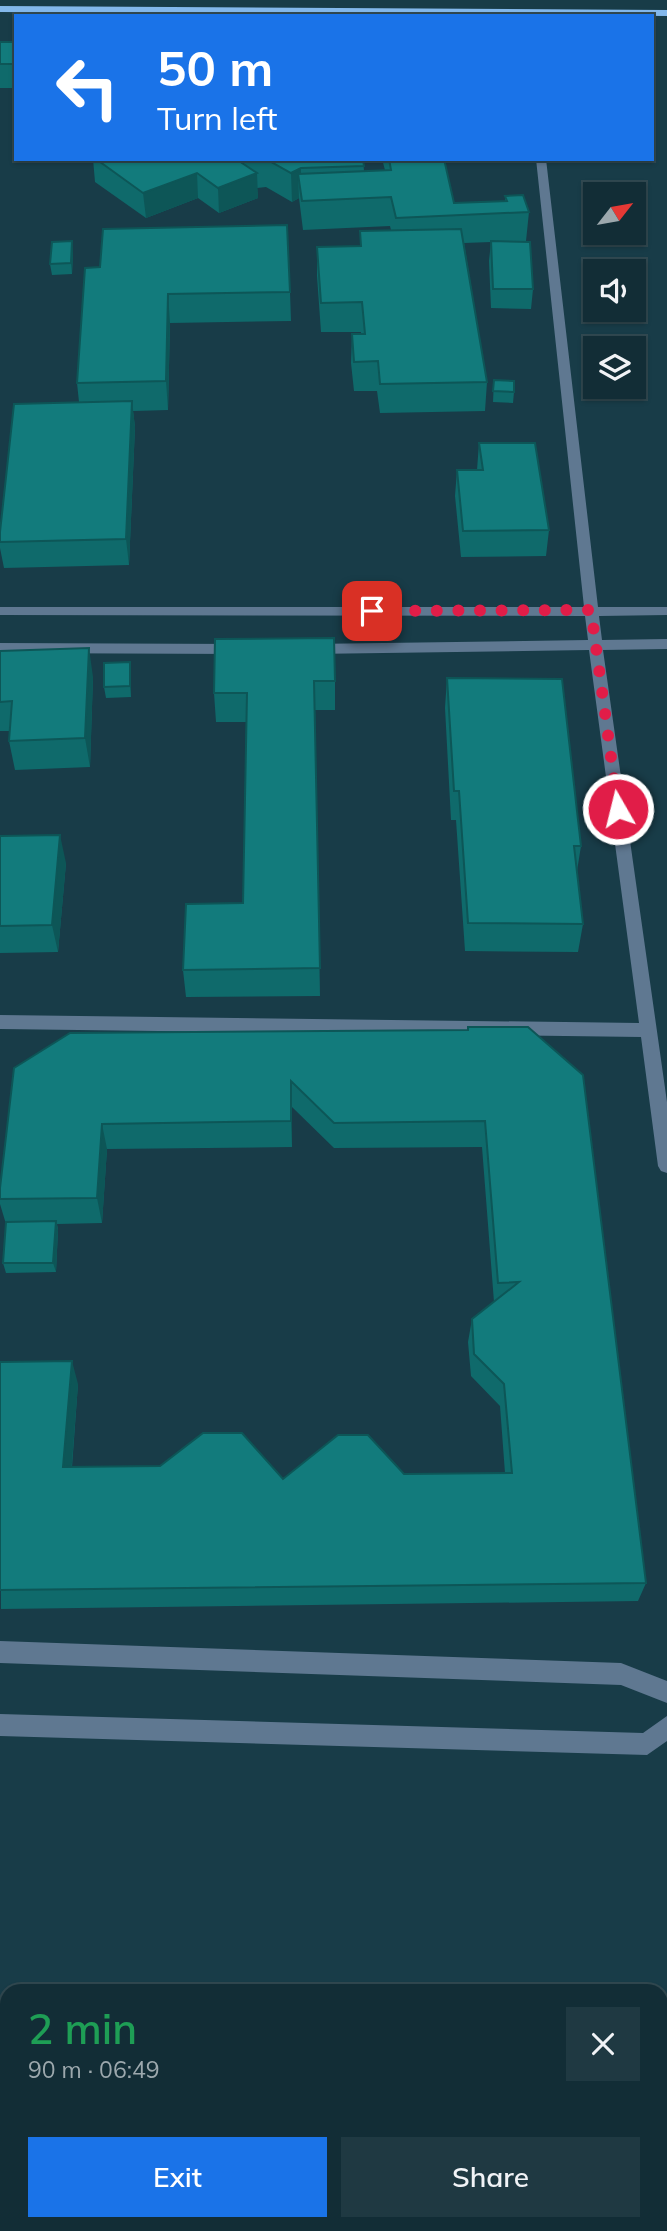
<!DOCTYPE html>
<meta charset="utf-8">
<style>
:root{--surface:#122d36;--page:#1f3942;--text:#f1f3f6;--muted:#9ca8ad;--line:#314951;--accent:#1a73e8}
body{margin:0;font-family:Mulish,sans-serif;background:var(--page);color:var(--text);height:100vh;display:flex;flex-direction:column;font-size:26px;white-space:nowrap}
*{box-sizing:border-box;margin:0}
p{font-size:23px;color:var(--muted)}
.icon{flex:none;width:38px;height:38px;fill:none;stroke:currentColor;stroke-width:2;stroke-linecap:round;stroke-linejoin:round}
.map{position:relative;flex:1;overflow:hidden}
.details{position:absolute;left:0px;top:1984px;width:668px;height:247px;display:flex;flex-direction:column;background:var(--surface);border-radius:21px 21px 0 0;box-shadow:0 2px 5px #0004,0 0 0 2px var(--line)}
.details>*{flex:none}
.hud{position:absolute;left:14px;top:14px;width:640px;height:147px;border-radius:0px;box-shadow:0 2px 5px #0004,0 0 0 2px var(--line);background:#1a73e8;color:#fff;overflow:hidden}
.needle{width:46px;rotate:59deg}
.controls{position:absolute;left:583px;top:182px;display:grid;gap:14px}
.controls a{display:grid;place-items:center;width:63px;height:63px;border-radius:0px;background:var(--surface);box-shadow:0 2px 5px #0004,0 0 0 2px var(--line);font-size:35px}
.pin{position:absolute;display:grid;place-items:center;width:60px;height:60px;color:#fff;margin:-30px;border-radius:14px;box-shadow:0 4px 10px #0006}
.me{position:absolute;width:77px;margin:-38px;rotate:352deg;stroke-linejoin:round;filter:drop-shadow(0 0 5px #0008)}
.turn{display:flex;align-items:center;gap:24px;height:147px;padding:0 28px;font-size:32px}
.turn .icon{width:91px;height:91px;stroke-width:2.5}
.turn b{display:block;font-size:49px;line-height:60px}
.round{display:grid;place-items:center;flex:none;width:74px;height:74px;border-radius:0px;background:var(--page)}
.summary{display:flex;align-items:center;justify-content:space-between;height:119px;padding:0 28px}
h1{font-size:42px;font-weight:600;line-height:52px;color:#1e9e55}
.button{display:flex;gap:14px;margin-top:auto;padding:14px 28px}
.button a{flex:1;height:80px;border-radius:0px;background:var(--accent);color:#fff;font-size:28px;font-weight:600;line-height:80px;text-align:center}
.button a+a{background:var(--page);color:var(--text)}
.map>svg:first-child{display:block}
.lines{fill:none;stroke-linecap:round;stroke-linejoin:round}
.minor{fill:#5f7891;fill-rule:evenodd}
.major{fill:#83b8eb;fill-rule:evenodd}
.wall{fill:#0f6a6b}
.shaded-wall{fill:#0d5657}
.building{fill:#127b7c;stroke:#0d5657;stroke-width:2}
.route{stroke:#e11d48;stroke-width:12;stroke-dasharray:0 21.6}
</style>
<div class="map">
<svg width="667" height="2231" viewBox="0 0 667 2231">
<rect width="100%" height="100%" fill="#183c48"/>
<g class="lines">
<path class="minor" d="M536,159H546L598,607H667V615L599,616L602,640L667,639V649L603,650L667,1102V1173L661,1171L658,1166L641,1037L0,1029V1015L639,1023L589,650L311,654L304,649L311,644L588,640L585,616L0,615V607H584Z
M0,643L238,644L245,649L238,654L0,653Z
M0,1641L621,1663L667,1681V1703L621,1685L0,1663Z
M0,1714L643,1733L667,1716V1741L647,1755L0,1736Z"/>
<path class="major" d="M0,6L667,10V16L0,12Z"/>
</g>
<path class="wall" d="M0,42H16V88H0Z
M93,159H363L364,171L385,170L382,159H444L454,203L505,201V196L529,212L526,241L504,242L533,289L531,309L491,308L489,261L491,242L464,243L487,382L485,411L380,413L377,391H354L351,363L352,334H361V332H321L317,276V247L360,246V231L391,230L390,226L303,230L299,198L292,202L266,187L257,188L258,198L219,213L198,198L146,218L95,182Z
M73,252L72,274L52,275L50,264Z
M85,268L290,292L291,321L170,323L168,410L133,411L135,427L129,565L4,568L0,548V532L79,402L77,383Z
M494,380L514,392L513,403L493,402Z
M479,443L549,530L546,556L461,557L455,496L457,470H477Z
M215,639L335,681V710H315L320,996L186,997L183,970L243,903L246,722H216L214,693Z
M0,651L93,677L90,767L15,770L9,741L10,731H0Z
M131,673V697L106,698L104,687Z
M447,678L581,846L577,871L583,924L578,952L465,951L456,820H451L445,708Z
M0,836L66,863L58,952L0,953Z
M467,1030L646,1583L638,1601L1,1609L0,1362L78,1384L72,1467L283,1479L404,1474L505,1473L500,1406L471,1376L468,1342L472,1319L494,1302L482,1147L334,1148L292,1107V1147L107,1149L102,1223L57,1224L58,1230L56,1272L6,1273L3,1263L6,1224L0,1204V1188L14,1068Z"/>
<path class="shaded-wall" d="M301,168V195L298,174L299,198L292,202L291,173Z
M197,173L198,198L146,218L143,193Z
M257,173L258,198L219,213L218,188Z
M72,241L73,252L72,274L71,263Z
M168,294L170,323L168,410L166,381Z
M132,401L135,427L129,565L126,539Z
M89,648L93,677L90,767L85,738Z
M130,662L131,673V697L130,686Z
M60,835L66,863L58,952L52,925Z
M291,1081L292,1107V1147L291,1121Z
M102,1124L107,1149L102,1223L97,1198Z
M56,1221L58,1230L56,1272L53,1263Z
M72,1361L78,1384L70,1488L63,1467Z"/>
<path class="building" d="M0,42H16V64H0Z
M96,159H236L257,173L218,188L197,173L143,193Z
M266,159H363L364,166L301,168L291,173Z
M389,159H444L454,203L507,201L505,196L523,195L529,212L396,218L391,197L302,201L298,174L391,170Z
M287,225L290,292L168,294L166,381L77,383L85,268L100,267L103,229Z
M461,229L487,382L380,384L378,361L354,362L352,334H365L362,302L321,303L317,247L361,246L360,231Z
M72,241L71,263L50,264L52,242Z
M491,241L530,242L533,289H493Z
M494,380L514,381V392L493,391Z
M132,401L126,539L0,542V532L14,404Z
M479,443H535L549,530L463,531L457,470H483Z
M334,638L335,681H314L320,968L183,970L186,904L243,903L247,693H214L215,639Z
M89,648L85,738L9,741L12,701L0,702V651Z
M130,662V686L104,687V663Z
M447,678L562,679L581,846H574L583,924L468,923L459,791H454Z
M60,835L52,925L0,926V836Z
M468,1027H528L583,1075L646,1583L0,1590V1362L72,1361L63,1467L160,1466L203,1433H242L283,1479L338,1435H368L404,1474L512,1473L504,1384L474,1354L472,1319L519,1282L498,1283L485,1121L334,1123L291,1081V1121L102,1124L97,1198L0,1199V1188L14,1068L70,1033L468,1030Z
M56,1221L53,1263H3L6,1222Z"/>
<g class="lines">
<path class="route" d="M372,611L591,610L618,809"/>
</g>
</svg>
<div class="controls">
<a><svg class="needle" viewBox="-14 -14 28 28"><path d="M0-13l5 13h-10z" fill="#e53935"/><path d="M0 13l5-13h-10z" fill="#9ca8ad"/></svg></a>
<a><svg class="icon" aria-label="sound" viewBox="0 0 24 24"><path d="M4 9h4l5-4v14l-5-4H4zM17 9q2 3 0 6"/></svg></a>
<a><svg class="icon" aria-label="layers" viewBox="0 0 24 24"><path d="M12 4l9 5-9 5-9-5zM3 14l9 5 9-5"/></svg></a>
</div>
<div class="pin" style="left:372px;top:611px;background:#d93025"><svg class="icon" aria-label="arrive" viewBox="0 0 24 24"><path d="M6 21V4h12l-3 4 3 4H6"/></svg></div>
<svg class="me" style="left:618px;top:809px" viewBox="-20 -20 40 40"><circle r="17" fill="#e11d48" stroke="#fff" stroke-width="3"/><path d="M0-11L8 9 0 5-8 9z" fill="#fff"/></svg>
<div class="hud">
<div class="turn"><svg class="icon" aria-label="left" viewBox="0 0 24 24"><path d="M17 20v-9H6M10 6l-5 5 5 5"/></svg><div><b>50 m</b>Turn left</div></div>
</div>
<section class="details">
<div class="summary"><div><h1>2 min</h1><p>90 m · 06:49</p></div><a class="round"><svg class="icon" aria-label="close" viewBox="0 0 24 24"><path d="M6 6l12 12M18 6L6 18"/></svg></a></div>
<div class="button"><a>Exit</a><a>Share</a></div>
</section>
</div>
